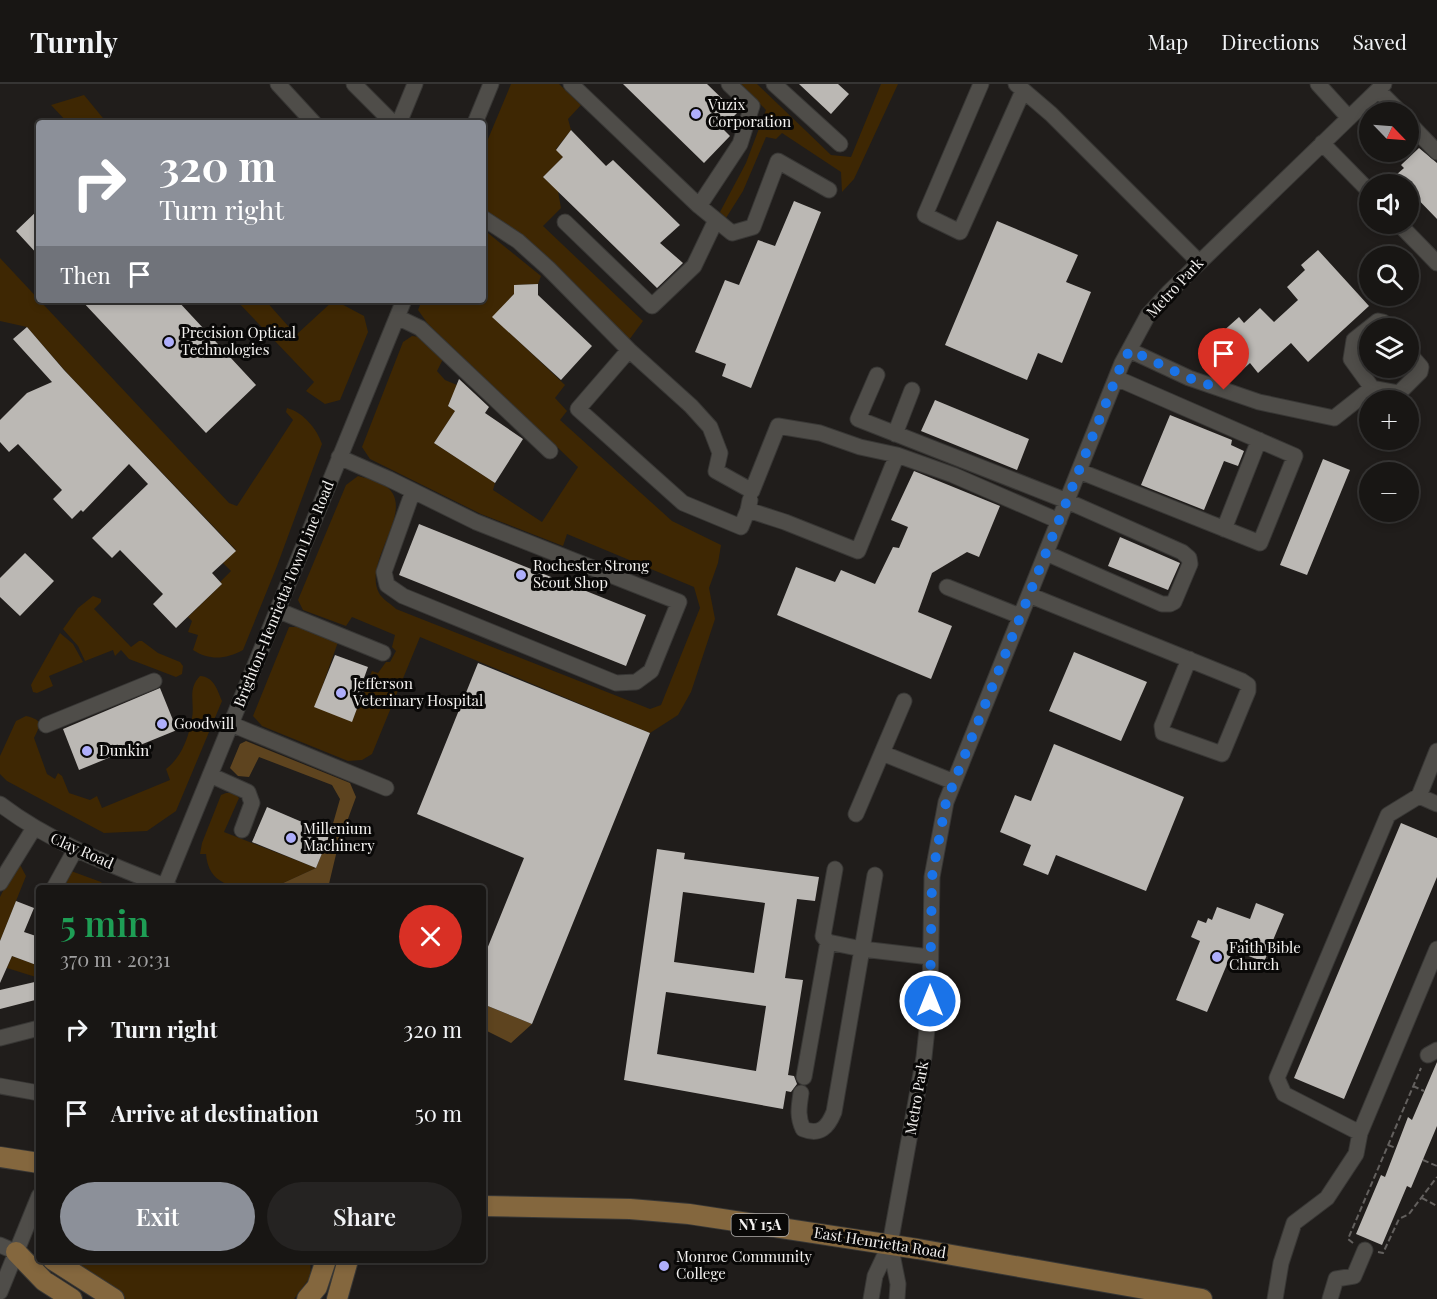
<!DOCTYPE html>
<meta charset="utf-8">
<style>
:root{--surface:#181614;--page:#252322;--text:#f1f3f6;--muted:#9f9fa0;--line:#363534;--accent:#8c9099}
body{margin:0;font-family:"Playfair Display",serif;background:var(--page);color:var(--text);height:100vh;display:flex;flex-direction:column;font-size:22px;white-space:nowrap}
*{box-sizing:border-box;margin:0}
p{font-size:20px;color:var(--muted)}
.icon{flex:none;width:33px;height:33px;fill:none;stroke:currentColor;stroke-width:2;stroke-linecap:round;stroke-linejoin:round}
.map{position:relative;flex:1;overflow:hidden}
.panel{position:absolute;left:36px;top:801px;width:450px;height:378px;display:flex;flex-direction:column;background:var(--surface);border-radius:6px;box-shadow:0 3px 9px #0003,0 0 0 2px var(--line)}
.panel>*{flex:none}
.guide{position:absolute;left:36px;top:36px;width:450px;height:183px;border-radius:6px;box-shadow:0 3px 9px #0003,0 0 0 2px var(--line);background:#8c9099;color:#fff;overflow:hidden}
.needle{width:39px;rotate:115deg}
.controls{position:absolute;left:1359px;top:18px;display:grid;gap:12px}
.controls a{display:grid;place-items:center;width:60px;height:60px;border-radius:50%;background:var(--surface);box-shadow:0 3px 9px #0003,0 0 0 2px var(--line);font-size:30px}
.pin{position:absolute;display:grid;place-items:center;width:51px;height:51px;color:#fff;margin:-62px -26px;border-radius:50% 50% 50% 0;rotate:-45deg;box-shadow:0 0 6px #0007}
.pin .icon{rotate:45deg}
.me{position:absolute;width:66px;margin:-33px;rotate:0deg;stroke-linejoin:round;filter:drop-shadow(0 0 4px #0008)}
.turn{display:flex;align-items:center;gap:21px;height:126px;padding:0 24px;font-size:27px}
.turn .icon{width:78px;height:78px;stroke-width:2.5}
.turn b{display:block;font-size:42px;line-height:51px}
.then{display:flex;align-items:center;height:57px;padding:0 24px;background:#0003;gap:12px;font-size:22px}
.round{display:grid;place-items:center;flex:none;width:63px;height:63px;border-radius:32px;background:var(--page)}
.head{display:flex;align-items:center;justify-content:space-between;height:102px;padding:0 24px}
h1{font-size:36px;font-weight:600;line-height:45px;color:#1e9e55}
.primary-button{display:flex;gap:12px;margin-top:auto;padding:12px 24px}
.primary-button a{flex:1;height:69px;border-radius:36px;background:var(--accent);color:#fff;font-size:24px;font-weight:600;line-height:69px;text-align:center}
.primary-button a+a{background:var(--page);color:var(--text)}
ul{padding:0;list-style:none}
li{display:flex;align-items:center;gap:18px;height:84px;padding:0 24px}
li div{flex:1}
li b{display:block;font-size:22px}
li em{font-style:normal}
header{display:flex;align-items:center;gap:36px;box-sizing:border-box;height:84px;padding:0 30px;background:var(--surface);border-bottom:2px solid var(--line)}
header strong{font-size:28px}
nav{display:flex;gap:33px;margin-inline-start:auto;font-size:21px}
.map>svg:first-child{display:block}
.green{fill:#3e2703}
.forest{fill:#5e441f}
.building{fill:#bbb8b4;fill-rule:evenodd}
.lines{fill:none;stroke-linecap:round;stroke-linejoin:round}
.minor-casing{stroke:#383735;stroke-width:17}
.major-casing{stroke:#383735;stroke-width:22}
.path{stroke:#63605e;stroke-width:2;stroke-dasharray:6 3;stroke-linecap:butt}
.minor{stroke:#4f4d49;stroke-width:15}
.major{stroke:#84673e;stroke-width:20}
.route{stroke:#1a73e8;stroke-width:10;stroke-dasharray:0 18}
.poi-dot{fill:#aeaefb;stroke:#090807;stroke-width:2}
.labels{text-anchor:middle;stroke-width:6;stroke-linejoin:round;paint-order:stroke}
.shield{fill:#090807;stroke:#aeacaa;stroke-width:1.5}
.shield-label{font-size:14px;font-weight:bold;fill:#f4f2f0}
.poi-label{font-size:15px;fill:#f4f2f0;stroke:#090807;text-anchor:start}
.street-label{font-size:15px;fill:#f4f2f0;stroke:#090807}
</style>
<header>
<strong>Turnly</strong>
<nav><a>Map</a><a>Directions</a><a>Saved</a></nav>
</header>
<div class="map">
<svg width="1437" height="1215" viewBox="0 0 1437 1215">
<rect width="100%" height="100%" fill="#201d1b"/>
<path class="green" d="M511,0H559L581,21L568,35L571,46L556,65L563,73L543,93L558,107L561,124L543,142L643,237L629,256L483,129V67Z
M741,0H757L831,71L851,73L881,0H898L854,95L842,108L841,88L782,49L776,55L766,53L743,107L726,134L720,128L746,79L766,26Z
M84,11L107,39H68L51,21Z
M483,145L541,192L538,200L514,201V210L493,233L565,301L555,314L567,327L560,336L672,437L721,461L718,479L709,504L715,535L691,608L678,631L650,649L420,553L372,670L362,676L348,677L262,642L253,632L289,543H298L338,558L315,623L352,637L372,587L378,589L386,578H390L396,567L392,563L395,551L352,533L346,542L303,526L298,516L346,401L358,392C365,394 374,395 381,399C423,421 361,476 379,509C382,515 391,520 396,525L650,625L661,621L700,524L694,503L567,450L563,462L481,430L370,375L362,363L403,258L412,252L420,253L444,273L437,287L445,296L457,301L448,322L455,327L434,359L495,399L493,406L542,438L578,383L428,240L418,226L422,216H483Z
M0,174L229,419L237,422L293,336L286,328L287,324C303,328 317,345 322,360L277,482L243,566C226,575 210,577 193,566L198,551L188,548L192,537L188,533L222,500L220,498L231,487L223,479L236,466L68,290L27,243L0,237Z
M236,216H265L296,251L334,216L364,232L368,248L340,316L325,320L306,307L314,298Z
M93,512L101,515V518L94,525L131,563L139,557H142L158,569L180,578L183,582L182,590L176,593L129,575L121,566L115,572L113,566L85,577L78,562L63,545L78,524Z
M60,549L73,560L83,578L49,592L53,602L37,609L33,608L31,601L33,597Z
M200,592C214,593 217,605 222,617L176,727L147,747L104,749L7,697L0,690V672L16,637L26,632C43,636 41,640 34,654L47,690L55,695L58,689L62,692L69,709L90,716L97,712L102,724L170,696L166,685C181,674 189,653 192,634C195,619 187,605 200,592Z
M226,709H234L239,714L224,748L316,784L281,800L279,804C251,804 209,810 206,770H200L202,759L221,711Z
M18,777L26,792L0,857V813Z
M71,787L101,798L106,804H64Z
M12,872L39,882V894L7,884Z
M69,1176H310L311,1192L294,1215H126Z"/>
<path class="forest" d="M246,657L350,699L356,713L338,762L328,804H279L281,800L316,784L330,750L340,715L332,701L259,673L249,693L238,692L230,684L240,660Z
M483,920L532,940L511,959L483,945Z"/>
<path class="building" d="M623,0H707L737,29L722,44L730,52L704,79Z
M799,0H838L849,10L831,30Z
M571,46L606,82L613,76L680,141L660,159L683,179L657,204L543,93L563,73L556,66Z
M1419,64L1437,79V135L1408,105V100H1405L1396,91L1404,84L1401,81Z
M794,117L821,128L751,304L722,292L726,280L695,268L725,196L739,201L758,156L775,162Z
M39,125V172L16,147Z
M997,137L1078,171L1066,198L1091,208L1062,279L1038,269L1027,296L945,261Z
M1318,166L1369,222L1308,278L1291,259L1258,289L1250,279L1239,289L1221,269L1226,264L1222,259L1226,256L1220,250L1239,233L1244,239L1260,224L1274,238L1298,216L1287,203L1305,186L1301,181Z
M538,200V211L592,262L561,296L492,233L514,210V201Z
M81,216H177L256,301L206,349Z
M27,243L64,286L236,467L212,489L222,500L176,544L153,520L163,510L120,466L112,474L92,454L148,400L129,380L83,428L81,426L72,435L53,415L62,406L18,360L9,368L0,358V336L27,309L52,298L13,255Z
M459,295L489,323L485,329L523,355L495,399L434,359L455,327L448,322Z
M935,316L1029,355L1017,386L921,347Z
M1170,331L1232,356L1231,361L1244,367L1238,382L1224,377L1204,426L1141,401Z
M1323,375L1350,386L1307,491L1280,481Z
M914,387L1000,422L979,473L967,468L932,489L918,528L952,542L931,595L777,531L796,483L835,498L841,486L875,500L893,463L899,464L908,443L891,436Z
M419,440L646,531L626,582L399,491Z
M1120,453L1180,479L1168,506L1108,482Z
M25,469L54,497L20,532L0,513V494Z
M1074,568L1147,598L1121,657L1049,627Z
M335,571L368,583L364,594L368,595L352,638L314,623Z
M478,579L650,649L532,940L483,920V875L524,774L417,730Z
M160,604L177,646L79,686L63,645Z
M1054,660L1184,713L1146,807L1056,771L1048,791L1023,781L1031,761L1000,748L1015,711L1031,717Z
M267,723L330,750L316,784L252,758Z
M1401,739L1437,754V793L1344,1015L1294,994Z
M657,765L685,769L684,775L819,793L815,817L797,815L785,894L803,896L788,991L794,992L797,1000L791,1008L786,1007L783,1025L624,996ZM683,808L765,819L754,889L674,878ZM666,908L766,922L756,987L657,970Z
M16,817L34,824L24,848L39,853V882L12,872L0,899V857Z
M1256,819L1284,830L1264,878L1233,866L1207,928L1176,916L1200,857L1191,853L1198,836L1206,839L1208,834L1212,836L1217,823L1250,835Z
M39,897V915L0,925V906Z
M1437,978V1042L1411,1104L1407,1102L1382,1161L1356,1150L1381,1091L1385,1093L1408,1033L1412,1036Z"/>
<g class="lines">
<g class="minor-casing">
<path id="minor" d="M278,0L314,39
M354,0L393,39
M571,0L699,122L732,149L753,143L778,77L829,106
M774,0L840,60
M981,0L925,131L960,148L1023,7
M1016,0L1051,30L1199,178
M1318,0L1349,34
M1378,6L1400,28
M1408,38L1437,68
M399,39L415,0
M475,39L491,0
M1322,59L1370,108
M699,122L740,60L752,22L729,0
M483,134L518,157L548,184L629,266L691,322L710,343L720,369L716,387L752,407L778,342L820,349L860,363L897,371L953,391L1059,437
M565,138L652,222L694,182L716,136
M1399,140L1437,179
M397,233L420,244L550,367
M1389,244L1383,238L1378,237L1354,256L1351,275L1372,304L1399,309L1420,288L1421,283L1408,268
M629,266L578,325L683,419L741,443L748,426
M1129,266L1189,294L1259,318L1334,334L1372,304
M877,291L858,335L1067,417L1182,468L1189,474L1190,480L1174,518L1170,520H1162L1046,469
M895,350L912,306
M339,373L389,395L476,438L679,518L651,587L636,598L616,599L403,512L387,501L384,488L413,407
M1079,387L1260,459L1295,372L1116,294
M750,416L748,426L785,438L858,467L897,371
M1224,445L1259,356
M947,503L1020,532
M1029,511L1242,597L1248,601V607L1222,670L1163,649L1162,642L1189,575
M277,526L383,569
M231,640L386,704
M46,641L154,597
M882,669L954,698
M210,691L248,708L252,719L242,746
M1419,712L1437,667
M0,720C51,759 111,781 170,804
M856,730L904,617
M0,799L34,744
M54,804L75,766
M164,804L404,216
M828,858L862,865L875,791
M0,954L39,944
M1428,971L1437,966
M804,993L828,858L823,852L835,785
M0,1002L39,1009
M801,1009C799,1023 797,1032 803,1045C820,1052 828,1043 834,1028L862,865L930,873
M1360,1049L1284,1010L1277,994L1388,731L1419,712L1437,720
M890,1160L898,1200L897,1215
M0,1161L16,1168
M0,1208L39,1112
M871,1215L875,1192L890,1160L924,973L930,917L932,793L946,718L1122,279L1148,231L1169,208L1384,0
M1275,1215L1281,1179L1294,1139L1327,1114L1356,1070L1360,1049L1437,865
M1330,1215L1336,1195L1354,1192L1365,1166"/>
</g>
<g class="major-casing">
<path id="major" d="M0,1073L39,1079
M483,1122L630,1125L689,1130L918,1165L1202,1215
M16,1168L44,1197L72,1215
M53,1176L114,1215
M307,1215L317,1203L326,1176
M337,1215L348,1176"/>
</g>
<path class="path" d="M1413,1002L1424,1007
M1388,1061L1396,1064
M1423,1076L1437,1082
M1422,1114L1437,1122
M1353,1159L1348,1155L1421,984
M1378,1168L1383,1169L1399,1135L1409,1130L1437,1093"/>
<use href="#minor" class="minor"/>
<use href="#major" class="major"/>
</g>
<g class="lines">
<path class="route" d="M930,917L932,793L946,718L1122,279L1130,266L1189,294L1224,306"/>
</g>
<g class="poi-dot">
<circle cx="696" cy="30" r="6"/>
<circle cx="169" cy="258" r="6"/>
<circle cx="521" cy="491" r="6"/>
<circle cx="341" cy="609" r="6"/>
<circle cx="162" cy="640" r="6"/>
<circle cx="87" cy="667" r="6"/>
<circle cx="291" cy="754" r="6"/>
<circle cx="1217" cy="873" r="6"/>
<circle cx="664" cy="1182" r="6"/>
</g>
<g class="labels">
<rect class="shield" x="731.5" y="1130" width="57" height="22" rx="4.5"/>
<g class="shield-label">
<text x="760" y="1146">NY 15A</text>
</g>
<g class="poi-label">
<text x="708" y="26">Vuzix<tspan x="708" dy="17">Corporation</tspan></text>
<text x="181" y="254">Precision Optical<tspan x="181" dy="17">Technologies</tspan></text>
<text x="533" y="487">Rochester Strong<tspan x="533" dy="17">Scout Shop</tspan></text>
<text x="353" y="605">Jefferson<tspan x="353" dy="17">Veterinary Hospital</tspan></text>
<text x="174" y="645">Goodwill</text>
<text x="99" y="672">Dunkin'</text>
<text x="303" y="750">Millenium<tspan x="303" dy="17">Machinery</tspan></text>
<text x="1229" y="869">Faith Bible<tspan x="1229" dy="17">Church</tspan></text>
<text x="676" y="1178">Monroe Community<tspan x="676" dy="17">College</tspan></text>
</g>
<g class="street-label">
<text transform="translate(1175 204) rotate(-47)" y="5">Metro Park</text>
<text transform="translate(284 510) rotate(-68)" y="5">Brighton-Henrietta Town Line Road</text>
<text transform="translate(82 767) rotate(24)" y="5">Clay Road</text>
<text transform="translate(917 1014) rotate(-80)" y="5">Metro Park</text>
<text transform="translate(880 1159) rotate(9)" y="5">East Henrietta Road</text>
</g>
</g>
</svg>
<div class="controls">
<a><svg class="needle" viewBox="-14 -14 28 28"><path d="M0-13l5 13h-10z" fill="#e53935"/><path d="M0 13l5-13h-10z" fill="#9f9fa0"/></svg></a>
<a><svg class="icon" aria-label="sound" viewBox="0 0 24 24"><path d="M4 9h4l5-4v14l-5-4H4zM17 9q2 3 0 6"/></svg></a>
<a><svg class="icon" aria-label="search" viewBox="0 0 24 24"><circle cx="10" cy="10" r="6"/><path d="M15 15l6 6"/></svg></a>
<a><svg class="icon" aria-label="layers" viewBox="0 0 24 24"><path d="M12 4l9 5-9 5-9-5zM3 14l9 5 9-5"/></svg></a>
<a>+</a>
<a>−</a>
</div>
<div class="pin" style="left:1224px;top:306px;background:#d93025"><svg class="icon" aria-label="arrive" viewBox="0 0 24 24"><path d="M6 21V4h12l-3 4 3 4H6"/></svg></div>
<svg class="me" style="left:930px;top:917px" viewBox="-20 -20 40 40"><circle r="17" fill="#1a73e8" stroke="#fff" stroke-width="3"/><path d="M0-11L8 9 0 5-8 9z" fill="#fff"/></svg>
<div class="guide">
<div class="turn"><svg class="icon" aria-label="right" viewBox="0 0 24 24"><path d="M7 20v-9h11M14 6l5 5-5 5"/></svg><div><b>320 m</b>Turn right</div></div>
<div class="then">Then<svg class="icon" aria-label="arrive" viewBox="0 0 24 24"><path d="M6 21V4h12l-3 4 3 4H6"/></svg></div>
</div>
<section class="panel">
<div class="head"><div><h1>5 min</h1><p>370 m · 20:31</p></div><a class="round" style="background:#d93025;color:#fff"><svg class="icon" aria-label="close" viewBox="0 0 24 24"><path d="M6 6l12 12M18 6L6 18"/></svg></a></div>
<ul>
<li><svg class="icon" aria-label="right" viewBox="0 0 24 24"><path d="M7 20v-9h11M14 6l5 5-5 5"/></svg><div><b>Turn right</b></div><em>320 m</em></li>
<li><svg class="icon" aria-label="arrive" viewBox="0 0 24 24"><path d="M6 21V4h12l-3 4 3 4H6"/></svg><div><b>Arrive at destination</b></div><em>50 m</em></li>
</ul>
<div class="primary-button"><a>Exit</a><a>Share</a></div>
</section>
</div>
